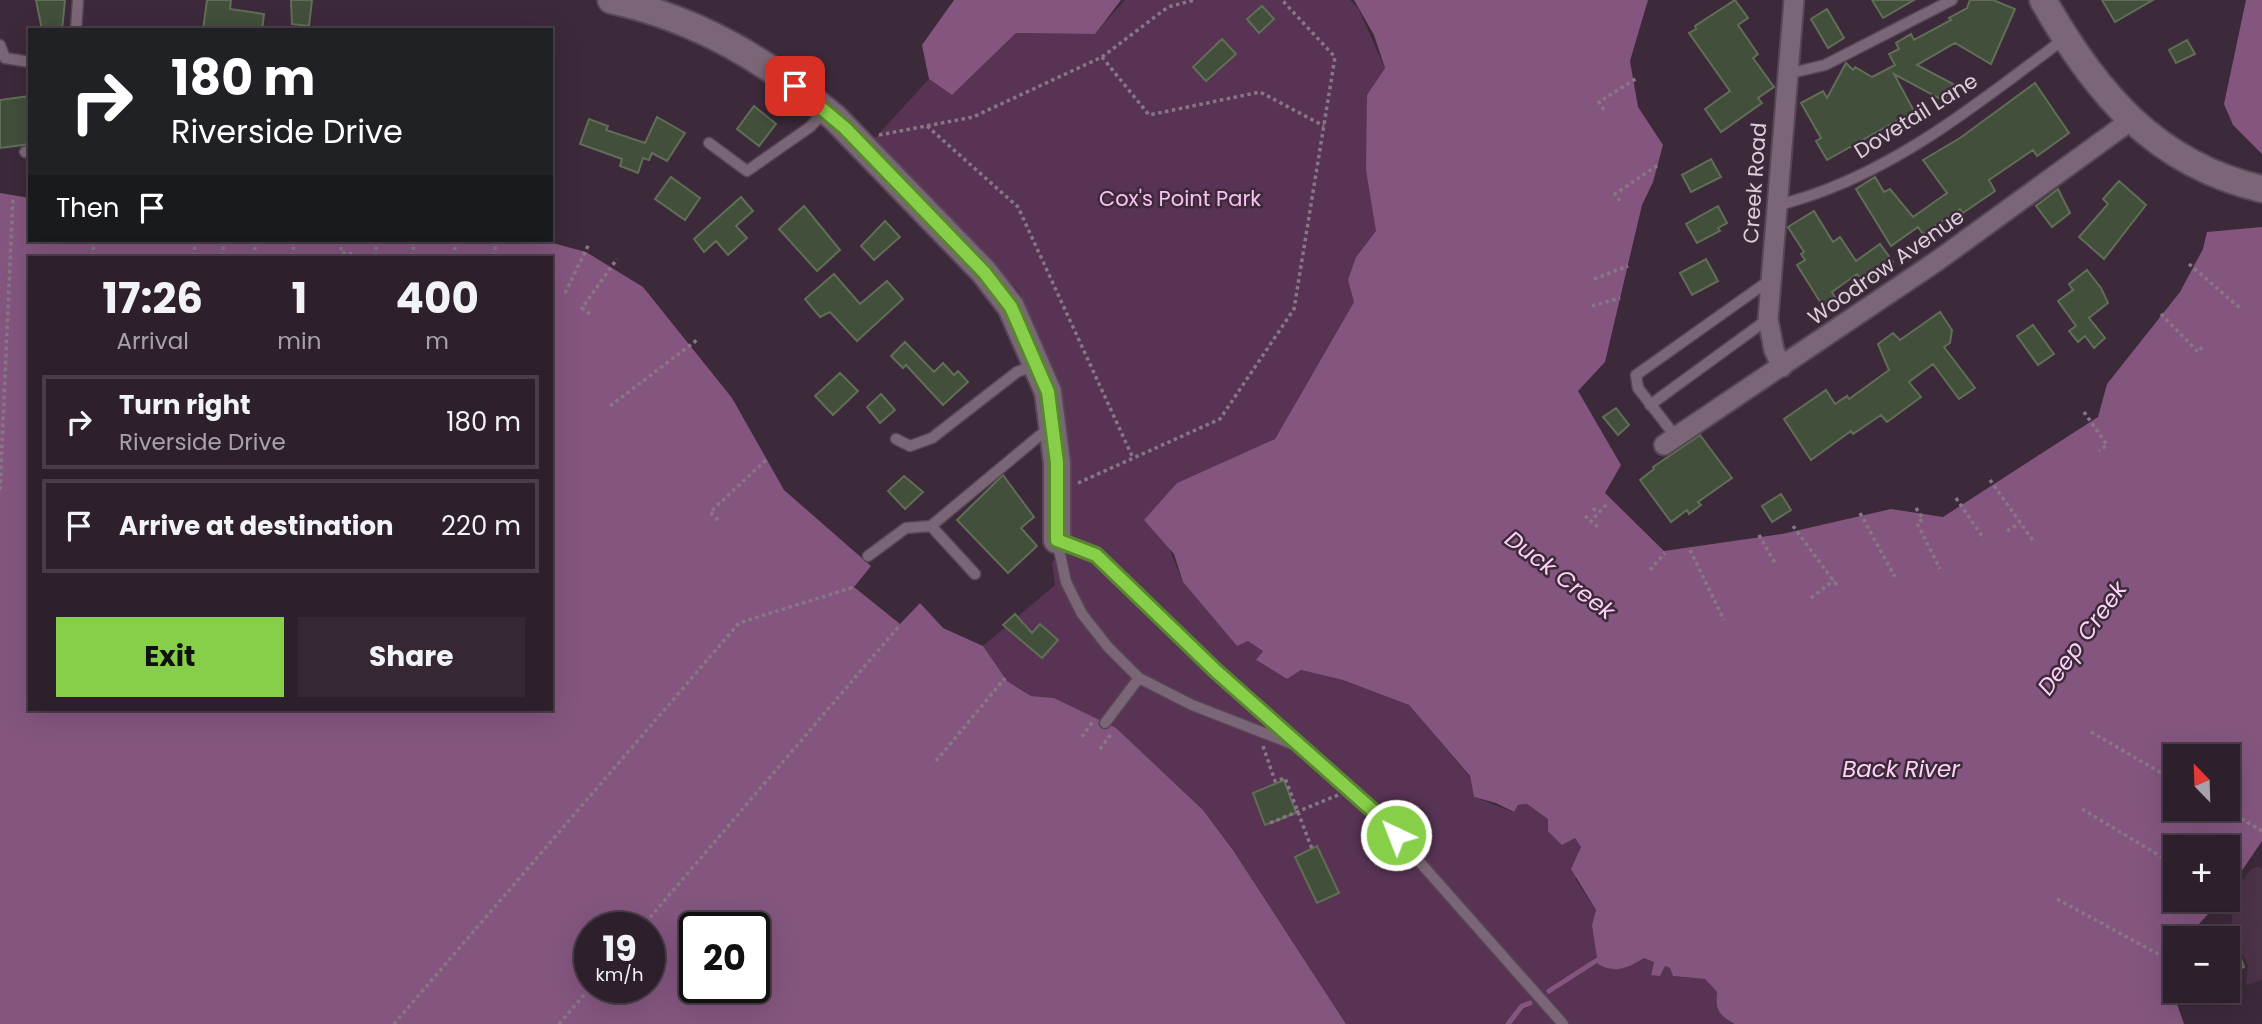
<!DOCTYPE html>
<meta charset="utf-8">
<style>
:root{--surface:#2d1f2c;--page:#352734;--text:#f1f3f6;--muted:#a7a2a9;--line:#483d48;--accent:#88cf49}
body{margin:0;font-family:Poppins,sans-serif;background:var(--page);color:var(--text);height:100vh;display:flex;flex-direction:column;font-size:26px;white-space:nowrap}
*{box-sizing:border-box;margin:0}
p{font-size:23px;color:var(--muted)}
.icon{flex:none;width:38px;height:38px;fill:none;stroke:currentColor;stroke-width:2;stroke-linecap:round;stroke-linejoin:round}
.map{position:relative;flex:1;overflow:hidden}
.drawer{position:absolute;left:28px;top:256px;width:525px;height:455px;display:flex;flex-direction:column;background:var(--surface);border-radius:0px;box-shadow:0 7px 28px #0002,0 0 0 2px var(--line)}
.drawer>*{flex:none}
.guide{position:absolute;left:28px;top:28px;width:525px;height:214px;border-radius:0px;box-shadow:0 7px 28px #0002,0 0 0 2px var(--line);background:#202124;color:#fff;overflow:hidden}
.needle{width:46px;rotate:337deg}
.buttons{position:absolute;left:2163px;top:744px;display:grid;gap:14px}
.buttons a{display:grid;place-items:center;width:77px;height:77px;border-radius:0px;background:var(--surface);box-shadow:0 7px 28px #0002,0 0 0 2px var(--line);font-size:35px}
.speed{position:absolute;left:574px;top:912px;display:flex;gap:14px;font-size:35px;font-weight:700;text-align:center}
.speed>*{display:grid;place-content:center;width:91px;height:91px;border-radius:50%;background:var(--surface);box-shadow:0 7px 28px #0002,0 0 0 2px var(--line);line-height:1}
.speed small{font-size:18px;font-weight:400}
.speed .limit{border:4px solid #111;border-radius:10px;background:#fff;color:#111}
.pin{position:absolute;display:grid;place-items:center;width:60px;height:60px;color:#fff;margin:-30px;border-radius:14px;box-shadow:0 4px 10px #0006}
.me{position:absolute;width:77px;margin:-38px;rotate:317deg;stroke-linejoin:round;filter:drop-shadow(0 0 5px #0008)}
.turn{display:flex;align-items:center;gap:24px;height:147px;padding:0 28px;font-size:32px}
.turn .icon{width:91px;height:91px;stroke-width:2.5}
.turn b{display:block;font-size:49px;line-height:60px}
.then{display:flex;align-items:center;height:66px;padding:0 28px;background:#0003;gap:14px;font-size:26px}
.eta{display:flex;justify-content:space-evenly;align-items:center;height:119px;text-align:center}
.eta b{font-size:42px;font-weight:700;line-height:49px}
.cta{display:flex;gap:14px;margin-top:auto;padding:14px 28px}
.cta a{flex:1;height:80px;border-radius:0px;background:var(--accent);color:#111;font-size:28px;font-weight:700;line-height:80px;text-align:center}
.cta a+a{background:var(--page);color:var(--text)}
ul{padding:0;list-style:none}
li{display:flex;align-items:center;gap:21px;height:94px;margin:0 14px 10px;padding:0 14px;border:4px solid var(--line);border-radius:0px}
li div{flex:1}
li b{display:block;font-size:26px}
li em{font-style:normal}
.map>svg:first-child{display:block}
.built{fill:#4b3348}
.green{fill:#583354}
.water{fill:#84567f;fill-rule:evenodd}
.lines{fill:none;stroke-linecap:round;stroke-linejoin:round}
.stream{stroke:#84567f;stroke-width:5}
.building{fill:#424f3a;stroke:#616e57;stroke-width:2}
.lane-casing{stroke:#574755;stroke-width:13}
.street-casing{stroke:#574755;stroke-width:23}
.secondary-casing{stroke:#574755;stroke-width:30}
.path{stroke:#877785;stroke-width:3.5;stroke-dasharray:3.5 3.5;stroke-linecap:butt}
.lane{stroke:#7b6678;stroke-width:10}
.street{stroke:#7b6678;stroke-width:19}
.secondary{stroke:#7b6678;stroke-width:26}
.route-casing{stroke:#58872f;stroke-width:18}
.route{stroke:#88cf49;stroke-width:12}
.labels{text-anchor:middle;stroke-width:5;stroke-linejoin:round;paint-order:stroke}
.street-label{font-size:21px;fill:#dccfda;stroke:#3c293a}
.park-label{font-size:21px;fill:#f9c0f2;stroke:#3c293a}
.water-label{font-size:23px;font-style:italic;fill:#fdd2f7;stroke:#3c293a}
</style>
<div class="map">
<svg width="2262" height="1024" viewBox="0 0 2262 1024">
<rect width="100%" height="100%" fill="#3c293a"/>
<path class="built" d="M2259,866L2262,869V980L2246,985L2248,965L2233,936L2232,917L2235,891L2251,869Z"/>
<path class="green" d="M1125,0H1350L1358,8L1385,68L1367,95L1376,231L1356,257L1354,302L1275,439L1177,483L1169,548L1183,582L1237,646L1248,641L1263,651L1257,661L1287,679L1301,670L1343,680L1409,705L1470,777L1474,797L1513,812L1518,805L1527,804L1575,838L1581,847L1576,880L1596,910L1592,925L1654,962L1651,974L1665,966L1670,967L1673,976L1705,979L1717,992C1715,1010 1719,1016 1735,1024H1346L1232,848L1203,810L1150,760L1054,698L1031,696L1006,681L983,646L1055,585L1052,564L1067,530L1059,381L1019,291L875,138L929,79L952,95L1016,33L1094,34Z"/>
<path class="water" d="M954,0H1121L1095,34L1016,33L952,95L929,79L922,45Z
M1354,0H1648L1630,61L1638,107L1663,145L1653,182L1642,205L1605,362L1578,391L1621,465L1605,493L1664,551L1782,534L1891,509L1943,517L2098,417L2107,384L2180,292L2203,249L2207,232L2262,227V841L2228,891V847H2175V900H2221L2186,938H2175V954L2171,961L2174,995L2184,1024H1735C1719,1016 1715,1010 1717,992L1705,979L1673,976L1670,968L1665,966L1660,976L1651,975L1654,962L1644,958C1628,968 1615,974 1598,964L1592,925L1596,910L1571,869L1581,847L1575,838L1562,845L1548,831V819L1527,804L1518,805L1514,812L1496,803L1474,797L1470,776L1409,705L1343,680L1301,670L1287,679L1256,660L1263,651L1248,641L1237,646L1183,582L1174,554L1144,520L1177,483L1275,439L1354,302L1348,280L1356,257L1376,231L1366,170L1367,95L1385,68L1374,35ZM2228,756V808H2175V756Z
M2246,0H2262V154L2233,125L2224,104Z
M0,193L30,198V240H542L586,252L643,287L732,398L784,490L871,566L854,587L900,624L920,603L943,628L983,646L1007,681L1031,696L1054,698L1116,728L1203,810L1233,850L1346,1024H0ZM30,257H551V709H30ZM590,928H649V987H590ZM695,928H754V987H695Z"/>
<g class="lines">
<path class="stream" d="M1549,991L1602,957
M1508,1024L1522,1006L1530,1003"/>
</g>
<path class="building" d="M36,0H65L62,30H42Z
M207,0H231L230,9L264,14L262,30H203Z
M291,0H312L309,26L292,24Z
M1735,0L1748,18L1738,25L1758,54L1753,58L1774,87L1758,98L1762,103L1721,132L1705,109L1730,91L1689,33L1696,29L1695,26Z
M1872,0H1914L1883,18Z
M1970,0H1993L2015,9L1991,64L1955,43L1917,65L1953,84L1944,101L1894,74L1914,111L1827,160L1816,141L1821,138L1801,103L1823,91L1827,98L1846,63L1853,70L1855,67L1872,77L1895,65L1889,54L1899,49L1896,43L1911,34L1914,40L1951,20L1949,18L1967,8Z
M2102,0H2153L2115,22Z
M1262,6L1274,19L1259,33L1247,19Z
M1827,9L1844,38L1828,48L1811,19Z
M1222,39L1236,54L1206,81L1193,67Z
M2187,40L2195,54L2176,63L2169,50Z
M2035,83L2069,133L2037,156L2033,150L1989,180L1995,191L1963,213L1960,209L1923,234L1918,227L1891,246L1856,189L1875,177L1884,192L1890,189L1913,217L1947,193L1923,160L1960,138Z
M30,96V144L0,148V100Z
M754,106L776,124L759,146L737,129Z
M657,117L685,133L667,161L652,153L649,160L643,158L638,173L620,166L622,159L580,144L589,119L608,126L606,130L645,143Z
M1711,159L1721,177L1691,192L1682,175Z
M671,177L700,198L685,220L655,199Z
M2119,181L2146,205L2104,259L2079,237L2108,204L2103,199Z
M2058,189L2070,213L2052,227L2036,206Z
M741,197L753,211L736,226L747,238L728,255L716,241L704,252L694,239Z
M804,206L840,250L817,271L779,229Z
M1718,206L1727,223L1718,228L1720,231L1697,243L1686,224Z
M1814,211L1833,242L1840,237L1856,261L1880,244L1893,262L1864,283L1857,274L1832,292L1837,301L1824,308L1797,265L1805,260L1801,254L1804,252L1788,227Z
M885,221L900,237L874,260L861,246Z
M1706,259L1718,281L1692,295L1680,273Z
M2087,270L2101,288L2108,303L2089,318L2105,338L2094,348L2085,336L2078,342L2069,331L2076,326L2058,301L2073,290L2069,284Z
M834,274L860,304L887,281L903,299L857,341L830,312L820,317L805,299Z
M1940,312L1952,330L1950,343L1944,347L1975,388L1959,399L1933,364L1909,382L1921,397L1887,422L1881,415L1853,434L1851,431L1811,460L1784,419L1826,390L1835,404L1847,396L1849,399L1889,370L1878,344L1893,333L1900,340Z
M2033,325L2054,354L2038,365L2017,336Z
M905,342L934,372L943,363L954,375L958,371L968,382L943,405L906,365L903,368L891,356Z
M840,373L858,391L833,415L815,396Z
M881,394L895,410L880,423L867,407Z
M1616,408L1629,425L1618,435L1603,417Z
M1700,435L1732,478L1698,502L1701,505L1689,514L1687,510L1671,522L1640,480L1654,469L1653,467Z
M1003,475L1034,517L1021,528L1037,546L1008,573L957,520Z
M904,476L923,492L905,509L888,491Z
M1781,494L1791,510L1772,522L1762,506Z
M1015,614L1032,633L1040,624L1058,640L1042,658L1003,625Z
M1284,780L1296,813L1265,825L1253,793Z
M1317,846L1339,893L1317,903L1295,857Z
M2238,951L2244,967L2228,974V955Z"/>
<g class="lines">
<g class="lane-casing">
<path id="lane" d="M76,30L78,0
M0,45L5,58L30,62
M1787,74L1825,65L1952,0
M709,143L747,171L810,127L825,111
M25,152L30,151
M1777,206C1795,200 1815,195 1833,187C1918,153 1991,93 2064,39
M1650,405L1768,319
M1676,437L1638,388L1636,375L1770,280
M896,439L910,446L932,438L1017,372L1033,366
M1057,540L1066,582L1082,614L1108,647L1139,678L1192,705L1295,745
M1058,540L1096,555L1216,671L1379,816L1563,1024
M868,556L906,528L931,526
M975,574L931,526L1050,427
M1105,723L1139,678"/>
</g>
<g class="street-casing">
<path id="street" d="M1782,367L1774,350L1768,319L1794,0
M1664,445L1937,261L2130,121"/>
</g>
<g class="secondary-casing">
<path id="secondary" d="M611,0C698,19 768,61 835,118L984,272L1011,307L1048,392L1057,463V540
M2043,0C2095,92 2155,164 2262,189"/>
</g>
<path class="path" d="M1102,57L1149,115L1260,92L1324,126
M1604,110L1599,102L1637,78
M927,126L1018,207L1133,458
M879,135L973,117L1102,57L1168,7L1194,0
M1620,201L1615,194L1658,165
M342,240L341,253L356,254
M93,257L94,240
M194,257L195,240
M222,257L224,240
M253,257L257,240
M292,257L295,240
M375,257L377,240
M412,257L415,240
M453,257L457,240
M494,257L496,240
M2189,264L2240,308
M1594,279L1628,266
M565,293L589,244
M1592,306L1620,298
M590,314L582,308L617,259
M2161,314L2198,352L2204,345
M610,406L697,340
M2084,412L2107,445L2099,451
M1990,480L2034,542
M1078,483L1220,419L1294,309L1335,57L1282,0
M0,490L13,196
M1956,498L1984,539
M1593,508L1598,513
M1916,508L1923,519L1917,523L1940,569
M1860,513L1895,577
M1585,516L1591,521
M718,520L710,512L767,459
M1793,526L1838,587
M1598,527L1591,521L1608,503
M2007,531L2020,523
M1759,535L1775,563
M1690,550L1724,620
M1650,570L1665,553
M1811,598L1834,580
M2091,732L2175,781
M1082,737L1093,721
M1263,746L1275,781L1285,778L1312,849
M1100,749L1111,734
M936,761L1005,678
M2223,808L2262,831
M2082,809L2175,865
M1270,823L1338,795
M2057,899L2171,961
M641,928L900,625
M394,1024L739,623L854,587
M559,1024L591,987"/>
<use href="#lane" class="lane"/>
<use href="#street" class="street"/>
<use href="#secondary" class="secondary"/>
</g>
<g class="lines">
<g class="route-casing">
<path id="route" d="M795,86L845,128L984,272L1011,307L1048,392L1057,463V540L1096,555L1216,671L1379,816L1396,835"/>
</g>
<use href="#route" class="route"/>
</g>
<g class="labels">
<g class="street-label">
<text transform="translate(1916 116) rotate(-32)" y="7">Dovetail Lane</text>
<text transform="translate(1755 183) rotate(-86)" y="7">Creek Road</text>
<text transform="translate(1886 267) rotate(-35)" y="7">Woodrow Avenue</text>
</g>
<g class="park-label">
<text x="1180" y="206">Cox's Point Park</text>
</g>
<g class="water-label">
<text transform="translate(1560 575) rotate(37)" y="8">Duck Creek</text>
<text transform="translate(2082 638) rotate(-54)" y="8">Deep Creek</text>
<text x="1901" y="777">Back River</text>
</g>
</g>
</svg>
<div class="buttons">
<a><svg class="needle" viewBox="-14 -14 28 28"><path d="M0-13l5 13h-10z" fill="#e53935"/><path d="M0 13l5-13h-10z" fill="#a7a2a9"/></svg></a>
<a>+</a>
<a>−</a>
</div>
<div class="speed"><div>19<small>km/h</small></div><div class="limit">20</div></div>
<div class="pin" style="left:795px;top:86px;background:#d93025"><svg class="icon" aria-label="arrive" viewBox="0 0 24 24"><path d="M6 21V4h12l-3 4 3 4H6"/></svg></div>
<svg class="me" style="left:1396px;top:835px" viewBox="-20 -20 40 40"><circle r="17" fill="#88cf49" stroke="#fff" stroke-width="3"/><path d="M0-11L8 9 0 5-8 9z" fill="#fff"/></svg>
<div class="guide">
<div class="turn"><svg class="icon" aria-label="right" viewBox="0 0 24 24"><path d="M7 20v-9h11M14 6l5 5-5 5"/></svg><div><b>180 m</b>Riverside Drive</div></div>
<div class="then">Then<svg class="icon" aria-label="arrive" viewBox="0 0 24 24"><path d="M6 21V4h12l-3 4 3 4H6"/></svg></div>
</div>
<section class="drawer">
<div class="eta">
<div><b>17:26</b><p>Arrival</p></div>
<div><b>1</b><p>min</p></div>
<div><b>400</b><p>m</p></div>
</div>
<ul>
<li><svg class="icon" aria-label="right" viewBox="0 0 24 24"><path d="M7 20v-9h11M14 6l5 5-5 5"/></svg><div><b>Turn right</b><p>Riverside Drive</p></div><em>180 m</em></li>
<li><svg class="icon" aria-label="arrive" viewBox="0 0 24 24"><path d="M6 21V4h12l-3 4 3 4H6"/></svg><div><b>Arrive at destination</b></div><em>220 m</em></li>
</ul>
<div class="cta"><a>Exit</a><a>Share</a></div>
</section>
</div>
